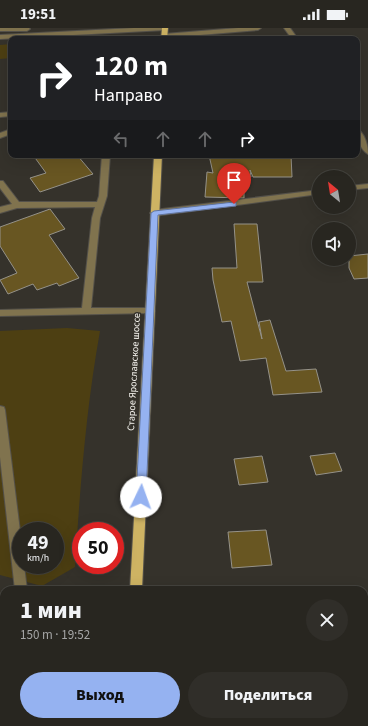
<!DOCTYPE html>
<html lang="ru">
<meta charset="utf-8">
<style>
:root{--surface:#282620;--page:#302e29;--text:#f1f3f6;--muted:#a5a5a5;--line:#44433e;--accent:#95b2f1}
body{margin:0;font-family:"Source Sans 3",sans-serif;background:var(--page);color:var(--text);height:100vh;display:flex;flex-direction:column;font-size:15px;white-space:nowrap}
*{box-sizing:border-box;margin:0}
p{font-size:13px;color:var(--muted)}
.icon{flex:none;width:22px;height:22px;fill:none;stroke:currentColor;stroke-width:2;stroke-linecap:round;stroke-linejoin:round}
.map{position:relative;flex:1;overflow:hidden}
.panel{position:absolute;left:0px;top:558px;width:368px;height:140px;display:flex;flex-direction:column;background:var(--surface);border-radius:12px 12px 0 0;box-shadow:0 4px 16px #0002,0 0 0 1px var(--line)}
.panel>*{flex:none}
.hud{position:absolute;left:8px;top:8px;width:352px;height:122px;border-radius:8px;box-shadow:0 4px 16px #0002,0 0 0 1px var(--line);background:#202124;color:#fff;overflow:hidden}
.needle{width:26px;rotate:330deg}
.buttons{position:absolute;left:312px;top:142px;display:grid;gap:8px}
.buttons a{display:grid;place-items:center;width:44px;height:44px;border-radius:50%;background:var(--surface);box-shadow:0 4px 16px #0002,0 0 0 1px var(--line);font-size:20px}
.speed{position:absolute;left:12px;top:494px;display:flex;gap:8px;font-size:20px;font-weight:700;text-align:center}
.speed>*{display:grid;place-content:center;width:52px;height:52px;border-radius:50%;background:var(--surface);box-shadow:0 4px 16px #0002,0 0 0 1px var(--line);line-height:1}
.speed small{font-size:10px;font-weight:400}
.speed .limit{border:6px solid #d22;background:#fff;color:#111}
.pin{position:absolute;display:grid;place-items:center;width:34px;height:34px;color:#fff;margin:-41px -17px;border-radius:50% 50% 50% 0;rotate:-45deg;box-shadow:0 0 4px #0007}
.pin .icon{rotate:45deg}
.me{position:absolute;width:44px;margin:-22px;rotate:3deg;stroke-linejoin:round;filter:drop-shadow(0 0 3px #0008)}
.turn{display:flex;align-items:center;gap:14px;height:84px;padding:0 20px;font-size:18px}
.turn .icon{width:52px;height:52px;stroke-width:2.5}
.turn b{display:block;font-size:28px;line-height:34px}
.lanes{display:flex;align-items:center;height:38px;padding:0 20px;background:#0003;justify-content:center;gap:20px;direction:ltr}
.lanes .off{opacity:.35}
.round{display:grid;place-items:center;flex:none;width:42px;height:42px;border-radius:21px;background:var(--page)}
.overview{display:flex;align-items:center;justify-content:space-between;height:68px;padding:0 20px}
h1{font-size:24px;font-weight:800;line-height:30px}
.primary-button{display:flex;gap:8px;margin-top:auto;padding:8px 20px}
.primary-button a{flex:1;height:46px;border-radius:24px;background:var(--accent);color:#111;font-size:16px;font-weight:800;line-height:46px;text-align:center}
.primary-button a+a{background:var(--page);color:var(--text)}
.status{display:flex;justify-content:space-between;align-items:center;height:28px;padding:0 20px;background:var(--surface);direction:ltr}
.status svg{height:11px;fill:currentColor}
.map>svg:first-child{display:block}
.green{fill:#4d3f12;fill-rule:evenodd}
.building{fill:#685622;stroke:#959289}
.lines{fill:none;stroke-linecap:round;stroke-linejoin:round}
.minor-casing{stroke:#54514a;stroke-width:2}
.major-casing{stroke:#54514a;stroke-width:2}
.minor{fill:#80734e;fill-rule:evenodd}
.major{fill:#ceb363;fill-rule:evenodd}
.route{fill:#95b2f1;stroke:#61749d}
.labels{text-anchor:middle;stroke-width:3;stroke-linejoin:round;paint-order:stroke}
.street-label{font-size:10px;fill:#f6f4ef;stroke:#35322b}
</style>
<div class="status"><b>19:51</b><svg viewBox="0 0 49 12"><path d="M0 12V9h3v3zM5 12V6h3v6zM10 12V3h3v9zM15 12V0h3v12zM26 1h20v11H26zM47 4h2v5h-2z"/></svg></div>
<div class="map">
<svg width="368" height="698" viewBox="0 0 368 698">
<rect width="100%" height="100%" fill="#35322b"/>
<path class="green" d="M11,16V30L0,31V17Z
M67,300L100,303C86,381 80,460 75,539L42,558L0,547V303ZM21,503H55V537H21Z
M4,617V694H53L52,698H0V618Z"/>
<path class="building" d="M33,127H77L93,146L40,164L30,150L46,145Z
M209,127H291L292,149H253L250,142L251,149H244V170L205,169L207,144L213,145Z
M50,181L65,201L49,207L79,250L59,258L57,255L37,262L33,256L8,266L0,252L17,245L0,218V199Z
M234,196H257L263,254H247L262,311L259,294L270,292L286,343L316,341L322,364L273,367L266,330L240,333L231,293L222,294L213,252L212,240H237Z
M368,226V250L354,251L349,240V228Z
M335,425L342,443L316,447L310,428Z
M262,428L268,454L239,457L234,431Z
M266,502L272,537L232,540L228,504Z"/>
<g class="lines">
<g class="minor-casing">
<path id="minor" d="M0,0H29L30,1L27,3H0Z
M134,0H168L165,2L0,11V7Z
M238,0H261L258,2L164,10L161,8L164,6Z
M284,0H290L298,11H292Z
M11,84V88L0,89V85Z
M11,101V106L0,110V105Z
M357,101C365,105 368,118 368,126C360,122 357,109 357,101Z
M102,127H110L107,168L100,190L91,280H150L153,281L155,283L153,285L0,288V282L82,280L92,190L95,179L17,180L0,185V179L12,176L0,160V153H3L19,174H97L99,168Z
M368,156V160L349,162V158Z
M319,162V166L154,188L150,185L154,182Z
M0,378L4,379L5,382L21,511V537H24L27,562H15L0,429Z
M4,587V601L0,602V588Z"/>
</g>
<g class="major-casing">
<path id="major" d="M162,0H168L167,11H161Z
M154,127H162L142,562H130Z
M129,694H143V698H129Z"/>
</g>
<use href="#minor" class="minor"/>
<use href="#major" class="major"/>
</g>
<path class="route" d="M234,174H236V178L158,187L146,469L144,472L141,474L137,472L136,469L151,185L154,183Z"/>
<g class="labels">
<g class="street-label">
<text transform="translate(133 344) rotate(-87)" y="4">Старое Ярославское шоссе</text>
</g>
</g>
</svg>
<div class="buttons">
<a><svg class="needle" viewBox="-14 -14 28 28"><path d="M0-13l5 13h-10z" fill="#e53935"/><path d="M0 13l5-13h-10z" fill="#a5a5a5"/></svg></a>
<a><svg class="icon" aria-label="sound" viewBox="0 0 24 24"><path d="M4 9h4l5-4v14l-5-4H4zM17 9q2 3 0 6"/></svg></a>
</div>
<div class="speed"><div>49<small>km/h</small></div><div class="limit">50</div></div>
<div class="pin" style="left:234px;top:176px;background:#d93025"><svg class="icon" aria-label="arrive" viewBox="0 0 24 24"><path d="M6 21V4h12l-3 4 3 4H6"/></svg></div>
<svg class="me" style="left:141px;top:469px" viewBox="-20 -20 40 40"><circle r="19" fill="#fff"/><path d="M0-13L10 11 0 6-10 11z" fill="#95b2f1"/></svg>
<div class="hud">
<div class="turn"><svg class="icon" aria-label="right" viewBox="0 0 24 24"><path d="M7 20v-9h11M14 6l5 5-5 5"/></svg><div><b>120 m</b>Направо</div></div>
<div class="lanes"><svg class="icon off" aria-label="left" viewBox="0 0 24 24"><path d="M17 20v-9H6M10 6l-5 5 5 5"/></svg><svg class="icon off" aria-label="ahead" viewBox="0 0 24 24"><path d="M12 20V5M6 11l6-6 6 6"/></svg><svg class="icon off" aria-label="ahead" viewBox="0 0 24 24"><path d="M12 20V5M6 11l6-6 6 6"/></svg><svg class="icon" aria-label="right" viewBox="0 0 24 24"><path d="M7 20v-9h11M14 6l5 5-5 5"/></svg></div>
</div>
<section class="panel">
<div class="overview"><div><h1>1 мин</h1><p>150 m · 19:52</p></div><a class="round"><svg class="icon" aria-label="close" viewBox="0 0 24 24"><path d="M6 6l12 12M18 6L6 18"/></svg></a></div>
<div class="primary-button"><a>Выход</a><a>Поделиться</a></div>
</section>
</div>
